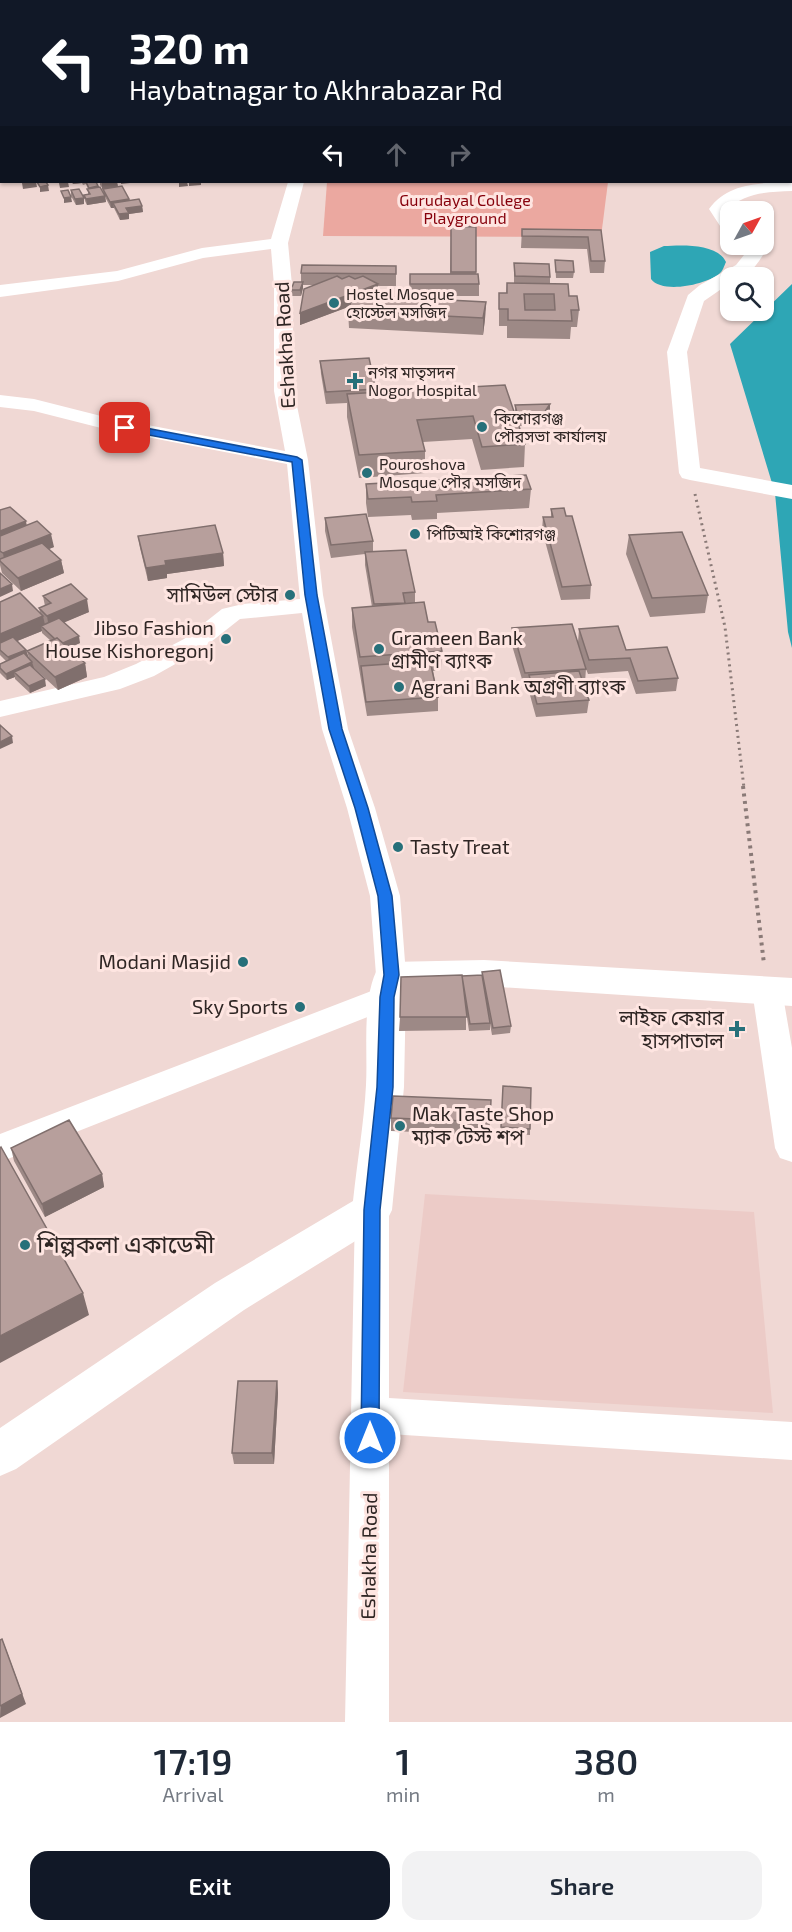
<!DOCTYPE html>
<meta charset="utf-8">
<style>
:root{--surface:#fff;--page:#f2f2f3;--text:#1f2937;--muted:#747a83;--accent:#111827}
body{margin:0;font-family:"Exo 2","Noto Sans Bengali",sans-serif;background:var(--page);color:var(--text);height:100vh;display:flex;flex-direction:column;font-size:22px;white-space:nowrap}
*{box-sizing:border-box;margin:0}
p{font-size:20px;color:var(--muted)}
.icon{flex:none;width:33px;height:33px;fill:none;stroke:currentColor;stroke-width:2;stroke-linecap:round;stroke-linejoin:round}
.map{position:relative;height:1722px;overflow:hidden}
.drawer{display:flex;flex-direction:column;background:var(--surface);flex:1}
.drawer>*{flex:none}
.top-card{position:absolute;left:0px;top:0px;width:792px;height:183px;box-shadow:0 2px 4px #0004;background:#111827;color:#fff;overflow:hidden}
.needle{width:39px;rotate:50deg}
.tools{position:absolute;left:720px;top:201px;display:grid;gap:12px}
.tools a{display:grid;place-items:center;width:54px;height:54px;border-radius:12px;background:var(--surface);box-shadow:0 2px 4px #0004;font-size:30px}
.pin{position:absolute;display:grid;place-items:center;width:51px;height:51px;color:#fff;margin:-26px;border-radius:12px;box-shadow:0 3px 9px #0006}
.me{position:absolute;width:66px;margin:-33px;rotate:0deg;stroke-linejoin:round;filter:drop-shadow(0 0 4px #0008)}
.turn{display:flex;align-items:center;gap:21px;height:126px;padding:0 30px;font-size:27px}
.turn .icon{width:78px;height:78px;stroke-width:2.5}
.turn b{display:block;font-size:42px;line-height:51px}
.lanes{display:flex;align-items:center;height:57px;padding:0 30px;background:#0003;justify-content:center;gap:30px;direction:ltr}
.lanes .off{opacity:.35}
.eta{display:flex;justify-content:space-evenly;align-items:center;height:102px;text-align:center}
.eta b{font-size:36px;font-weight:600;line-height:42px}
.action{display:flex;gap:12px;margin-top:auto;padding:12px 30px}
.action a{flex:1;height:69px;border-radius:18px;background:var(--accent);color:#fff;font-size:24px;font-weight:600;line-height:69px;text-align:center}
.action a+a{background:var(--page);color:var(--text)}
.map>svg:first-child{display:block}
.built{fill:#eccbc7}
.green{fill:#eba8a0}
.water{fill:#2ea6b5}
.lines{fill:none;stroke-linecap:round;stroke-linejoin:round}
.path-far1{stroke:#8a7a77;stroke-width:3;stroke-dasharray:2 4;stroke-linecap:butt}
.path{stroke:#8a7a77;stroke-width:4;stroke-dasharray:3 4.5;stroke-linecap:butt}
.minor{fill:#fff;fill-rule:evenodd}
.major{fill:#fff;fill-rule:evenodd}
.wall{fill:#9d8986;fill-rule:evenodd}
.shaded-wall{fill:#806f6d}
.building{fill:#b79f9c;stroke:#806f6d;stroke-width:1.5;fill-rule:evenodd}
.route{fill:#1a73e8;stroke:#114b97;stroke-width:1.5}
.poi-dot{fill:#27707a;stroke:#fee5e1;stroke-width:2}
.labels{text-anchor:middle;stroke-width:6;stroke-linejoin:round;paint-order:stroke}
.far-park-label{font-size:16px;fill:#86000b;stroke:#fee5e1}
.far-poi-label{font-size:16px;fill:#2f2624;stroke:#fee5e1;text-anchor:start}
.street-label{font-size:20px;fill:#2f2624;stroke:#fee5e1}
.poi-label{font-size:20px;fill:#2f2624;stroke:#fee5e1;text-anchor:end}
.near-poi-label{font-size:24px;fill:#2f2624;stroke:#fee5e1;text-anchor:start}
</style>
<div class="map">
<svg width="792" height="1722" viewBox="0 0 792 1722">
<rect width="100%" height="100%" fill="#f0d8d4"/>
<path class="built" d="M425,1194L754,1212L773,1413L403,1392Z"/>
<path class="green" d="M327,182H608L601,237L323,236Z"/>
<path class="water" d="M664,246C682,245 717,243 726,262C724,266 723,271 719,274C705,285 662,294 651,279L650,252Z
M792,284V648L788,632L775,493L730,344Z"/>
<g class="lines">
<path class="path-far1" d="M695,494L725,627L744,788"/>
<path class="path" d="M743,786L764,964"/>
<path class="minor" d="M342,0H356L342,2Z
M0,31H2V39H0Z
M790,102H792V112H790Z
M0,119H2V129H0Z
M792,181V191C768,192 745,192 727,210L730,215V233L724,232L709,209C729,181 763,184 792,181Z
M288,182H304L288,243L292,285L294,391L308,460L323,595L348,729L375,808L400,896L406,975L402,983L391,986L398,989L402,997L398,1005L0,1162V1134L387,985L380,983L376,975L370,896L347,808L322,729L302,613L240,619L202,649L154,676L120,689L0,717V701L104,677L136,664L184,639L222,609L243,604L300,599L287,464L105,429L34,411L0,407V395L34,399L105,417L285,451L274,391V285L271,249L203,258L118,281L0,297V285L117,271L202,248L271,239Z
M764,242L766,250C757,265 749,278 730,278V283L704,301L687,352L700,468L792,485V499L690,480L682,478L679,473L667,352L688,295L700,285L736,265L748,250L747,244H764Z
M767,978L778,982L782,990L792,1048V1162L780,1158L775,1148L752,990L756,982Z
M372,1195L384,1199L389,1210V1398L792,1422V1460L389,1434V1722H345L355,1210L360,1199Z"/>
<path class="major" d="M484,960L792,978V1006L484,986L406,988L404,1087L392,1210L386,1222L244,1310L16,1469L0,1476V1428L215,1283L353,1201C357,1162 364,1123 366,1085C368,1049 361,997 379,966L391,962Z"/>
</g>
<path class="wall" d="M790,41H792V69L790,68Z
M71,182H96L99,188L104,193L103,189L100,185V182H117L118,187L130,201L142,206L143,212L129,214V219L120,220L114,208H111L105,197L106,202L87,205L85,201L84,195L88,194V189L86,184L83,185L82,183L73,184Z
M71,190L84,198V204L76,205L71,196Z
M451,226L476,227V274L479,284V296H409L410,274H450Z
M522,229L601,230L605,261L604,273H590L587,249L521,248Z
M555,260L574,272L573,278H556Z
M514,263L550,277V284L569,296L579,310L577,327H571L570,339L507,338V326H499V293H506L507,283H514Z
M396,266V286H378L377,296L486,302L485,319L483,335L349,328L348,311L350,306L300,325V313L314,285H303V288L301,296H291V290L301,282V273Z
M320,361L376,389V393L518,424L515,411V405L550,410L539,425L519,426L525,444L524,467L481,470L472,439L423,442L425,451V473L359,478L347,417V403L326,404L321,374Z
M366,484L531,489L529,508L437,513V519L412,520L411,515L368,517L366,503Z
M551,509L566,516L591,585L590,599L561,600L542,530L543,517H551Z
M0,510L27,525L54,547L49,549L61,560L64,573L21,591L2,573L0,565Z
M325,518L373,541V552L415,592V603L428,622L442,651L441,670L433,671L438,697V711L367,716L352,627V608L372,607L365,565V554L331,558L325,531Z
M629,535L708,595L705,613L650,617L626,554Z
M138,536L223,553L224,566L167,574V578L148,581L140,548Z
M43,596L89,612L64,622L80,643L68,648L85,663L87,677L58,690L34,668L46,686L30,693L15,679V677L7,680L0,673V664L6,661L0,655V602L40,613L39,608L45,606ZM42,631V633L51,641L27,651L29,658L26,650L17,641Z
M512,628L578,642L579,629L626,650L678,678L676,691L636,694L628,671L588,674L586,669L585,682H583L589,700L587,713L536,717L528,688V686H524L511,642Z
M482,972L511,1026L510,1033L492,1035L490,1024V1030L469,1031L466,1011V1030L399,1031L400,1017L462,976L482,978Z
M503,1086L530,1129V1135L501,1133Z
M391,1118L490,1122L489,1135L391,1131Z
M11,1148L102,1174L104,1187L45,1217L14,1161Z
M277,1381L278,1393L274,1464H234L232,1453Z"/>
<path class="shaded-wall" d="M790,80H792V90H790Z
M36,182L37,187L23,189L22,183Z
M68,182L69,187L60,188L59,183Z
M73,182H82V183L73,184Z
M114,182H117L118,187L102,189V183Z
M121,182H130V183L121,184Z
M179,182H187L188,186L179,187Z
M189,182H201V185L189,186Z
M48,185L49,191L40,192V187Z
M105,196L106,202L87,205L86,199Z
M71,197L72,202L64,203V198Z
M84,198V204L76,205L75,199Z
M129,199L130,205L113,203L114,208H111L110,202Z
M142,206L143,212L129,214V219L120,220L119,214L126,208Z
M303,282V288L301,296L300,290Z
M378,284V296L300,325V313Z
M486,302L485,319L483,335V318Z
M550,404V410L539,425L540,419Z
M26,521L28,534L0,545V531Z
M51,534L54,547L5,566L3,553Z
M223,553L224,566L167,574V578L148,581L146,568L165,561Z
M61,560L64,573L21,591L18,578Z
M12,584L13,591L0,597V589Z
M87,599L89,612L49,629L47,616Z
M43,616L46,629L41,626L42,631L0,648V634Z
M79,636L80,643L62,651L61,644Z
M26,650L28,656L10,664L8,657Z
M32,662L34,668L14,672L15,677L7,680L6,674Z
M85,663L87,677L58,690L55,677Z
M45,679L46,686L30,693L29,686Z
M12,736L13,743L0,749V742Z
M102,1174L104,1187L45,1217L42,1204Z
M83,1293L89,1315L0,1363V1336Z
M277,1381L278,1393L274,1464L272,1453Z
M2,1639L6,1649L26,1704L0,1718Z"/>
<path class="building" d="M615,0H623L625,2H596Z
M790,41H792V53L790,52Z
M37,182H46L48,185L40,187Z
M86,182H96L98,186L89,188Z
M122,186L129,199L110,202L103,189Z
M100,187L105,196L86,199L84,195L90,194L87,189Z
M79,189L84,198L75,199L71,190Z
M68,190L71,197L64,198L61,191Z
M139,199L142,206L126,208L129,213L119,214L113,203Z
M451,226L476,227V272H451Z
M522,229L601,230L605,261H591L588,237L522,236Z
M555,260L573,261L574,272H556Z
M514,263L549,264L550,277L515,276Z
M302,265L396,266V274L301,273Z
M410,274H478L479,284H410Z
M337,276L342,279L349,276L355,279L363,276L378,284L300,313L304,289Z
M294,282H303L300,290H291Z
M507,283L568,284L569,296H577L579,310H571L572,321L508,320V309H499V293H507ZM524,294H554L555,310H525Z
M353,295L486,302L483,318L348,311Z
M369,358L376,389L326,392L320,361Z
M505,385L525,444L482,447L473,416L417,420L425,451L359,455L347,394Z
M550,404L540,419L519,420L515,405Z
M526,475L531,489L436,495L437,501L412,502L411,497L368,499L366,484Z
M10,507L26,521L0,531V510Z
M564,508L566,516H572L591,585L562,587L543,517H553L551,509Z
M366,514L373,541L331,545L325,518Z
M37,521L51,534L3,553L0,551V536Z
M215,525L223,553L165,561L166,565L146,568L138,536Z
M682,532L708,595L652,598L629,535Z
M42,543L61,560L18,578L0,561V559Z
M406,550L415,592L403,593L405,603L374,604L365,552Z
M0,573L12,584L0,589Z
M71,584L87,599L47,616L39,608L51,603L43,596Z
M20,593L43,616L0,634V602Z
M424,602L428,622H435L442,651L360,657L352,608Z
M59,618L79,636L63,643L57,638L55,639L41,626Z
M572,624L586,669L525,673L512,628Z
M618,626L626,650L667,647L678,678L638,681L630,658L589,660L579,629Z
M13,637L26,650L8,657L0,650V643Z
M57,638L85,663L55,677L27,651Z
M24,653L32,662L6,674L0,668V664Z
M430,661L438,697L366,702L361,666Z
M30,665L45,679L29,686L14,672Z
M579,671L589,700L537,704L529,675Z
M0,725L12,736L0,742Z
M500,970L511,1026L493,1028L482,972Z
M462,975L467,1017H400L401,977Z
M482,975L490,1023L470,1024L462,976Z
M503,1086L531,1088L530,1129L501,1127Z
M393,1096L491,1100L490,1122L391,1118Z
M69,1120L102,1174L42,1204L11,1148Z
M1,1147L83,1293L0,1336V1148Z
M238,1381H277L272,1453H232Z
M2,1639L22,1694L0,1706V1640Z"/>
<path class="route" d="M125,424L297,457L302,460L317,595L342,729L368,808L392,896L399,975L394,997L393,1087L380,1210L379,1438L376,1444L370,1447L363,1444L361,1438L364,1210L377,1087L380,997L384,975L378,896L355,808L329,729L305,595L292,462L122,430V425Z"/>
<g class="poi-dot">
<circle cx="334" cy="303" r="6"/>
<path d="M352 372h6v6h6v6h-6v6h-6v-6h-6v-6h6z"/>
<circle cx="482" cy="427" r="6"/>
<circle cx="367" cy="473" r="6"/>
<circle cx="415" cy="534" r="6"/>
<circle cx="290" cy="595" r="6"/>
<circle cx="226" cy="639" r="6"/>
<circle cx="379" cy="649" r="6"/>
<circle cx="399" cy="687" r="6"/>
<circle cx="398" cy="847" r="6"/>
<circle cx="243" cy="962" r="6"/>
<circle cx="300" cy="1007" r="6"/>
<path d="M734 1020h6v6h6v6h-6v6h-6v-6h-6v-6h6z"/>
<circle cx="400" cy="1126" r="6"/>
<circle cx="25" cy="1245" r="6"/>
</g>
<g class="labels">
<g class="far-park-label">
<text x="465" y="206">Gurudayal College<tspan x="465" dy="18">Playground</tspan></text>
</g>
<g class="far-poi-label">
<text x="346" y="300">Hostel Mosque<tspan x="346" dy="18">হোস্টেল মসজিদ</tspan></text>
<text x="368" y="378">নগর মাতৃসদন<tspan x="368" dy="18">Nogor Hospital</tspan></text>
<text x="494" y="424">কিশোরগঞ্জ<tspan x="494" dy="18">পৌরসভা কার্যালয়</tspan></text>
<text x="379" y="470">Pouroshova<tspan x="379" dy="18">Mosque পৌর মসজিদ</tspan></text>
<text x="427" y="540">পিটিআই কিশোরগঞ্জ</text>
</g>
<g class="street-label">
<text transform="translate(285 345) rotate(-93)" y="7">Eshakha Road</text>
<text transform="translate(369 1556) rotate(-89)" y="7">Eshakha Road</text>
</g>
<g class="poi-label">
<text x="278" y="602">সামিউল স্টোর</text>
<text x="214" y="635">Jibso Fashion<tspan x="214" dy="23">House Kishoregonj</tspan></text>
<text x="391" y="645" text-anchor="start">Grameen Bank<tspan x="391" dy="23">গ্রামীণ ব্যাংক</tspan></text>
<text x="411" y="694" text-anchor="start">Agrani Bank অগ্রণী ব্যাংক</text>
<text x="410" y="854" text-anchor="start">Tasty Treat</text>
<text x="231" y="969">Modani Masjid</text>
<text x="288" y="1014">Sky Sports</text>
<text x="724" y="1025">লাইফ কেয়ার<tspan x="724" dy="23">হাসপাতাল</tspan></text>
<text x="412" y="1121" text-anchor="start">Mak Taste Shop<tspan x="412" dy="23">ম্যাক টেস্ট শপ</tspan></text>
</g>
<g class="near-poi-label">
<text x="37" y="1253">শিল্পকলা একাডেমী</text>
</g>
</g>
</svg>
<div class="tools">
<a><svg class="needle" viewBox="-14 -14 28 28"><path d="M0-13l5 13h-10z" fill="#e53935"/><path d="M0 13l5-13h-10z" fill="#747a83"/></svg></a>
<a><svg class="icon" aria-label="search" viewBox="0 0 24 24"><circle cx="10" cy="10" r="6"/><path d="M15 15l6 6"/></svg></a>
</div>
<div class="pin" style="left:125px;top:428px;background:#d93025"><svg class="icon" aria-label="arrive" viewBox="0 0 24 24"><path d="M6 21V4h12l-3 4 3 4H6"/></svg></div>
<svg class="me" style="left:370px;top:1438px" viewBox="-20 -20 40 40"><circle r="17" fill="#1a73e8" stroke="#fff" stroke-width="3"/><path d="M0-11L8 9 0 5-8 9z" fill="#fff"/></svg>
<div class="top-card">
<div class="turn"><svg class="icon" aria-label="left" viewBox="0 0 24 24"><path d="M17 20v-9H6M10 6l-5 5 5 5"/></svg><div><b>320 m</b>Haybatnagar to Akhrabazar Rd</div></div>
<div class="lanes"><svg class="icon" aria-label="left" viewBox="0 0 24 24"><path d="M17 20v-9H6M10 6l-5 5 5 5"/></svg><svg class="icon off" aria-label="ahead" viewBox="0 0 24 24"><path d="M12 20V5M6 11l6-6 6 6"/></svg><svg class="icon off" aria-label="right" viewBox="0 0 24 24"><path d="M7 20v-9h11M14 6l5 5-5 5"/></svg></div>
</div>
</div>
<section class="drawer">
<div class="eta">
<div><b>17:19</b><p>Arrival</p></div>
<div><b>1</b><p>min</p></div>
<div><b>380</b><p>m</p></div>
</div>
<div class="action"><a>Exit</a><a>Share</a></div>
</section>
